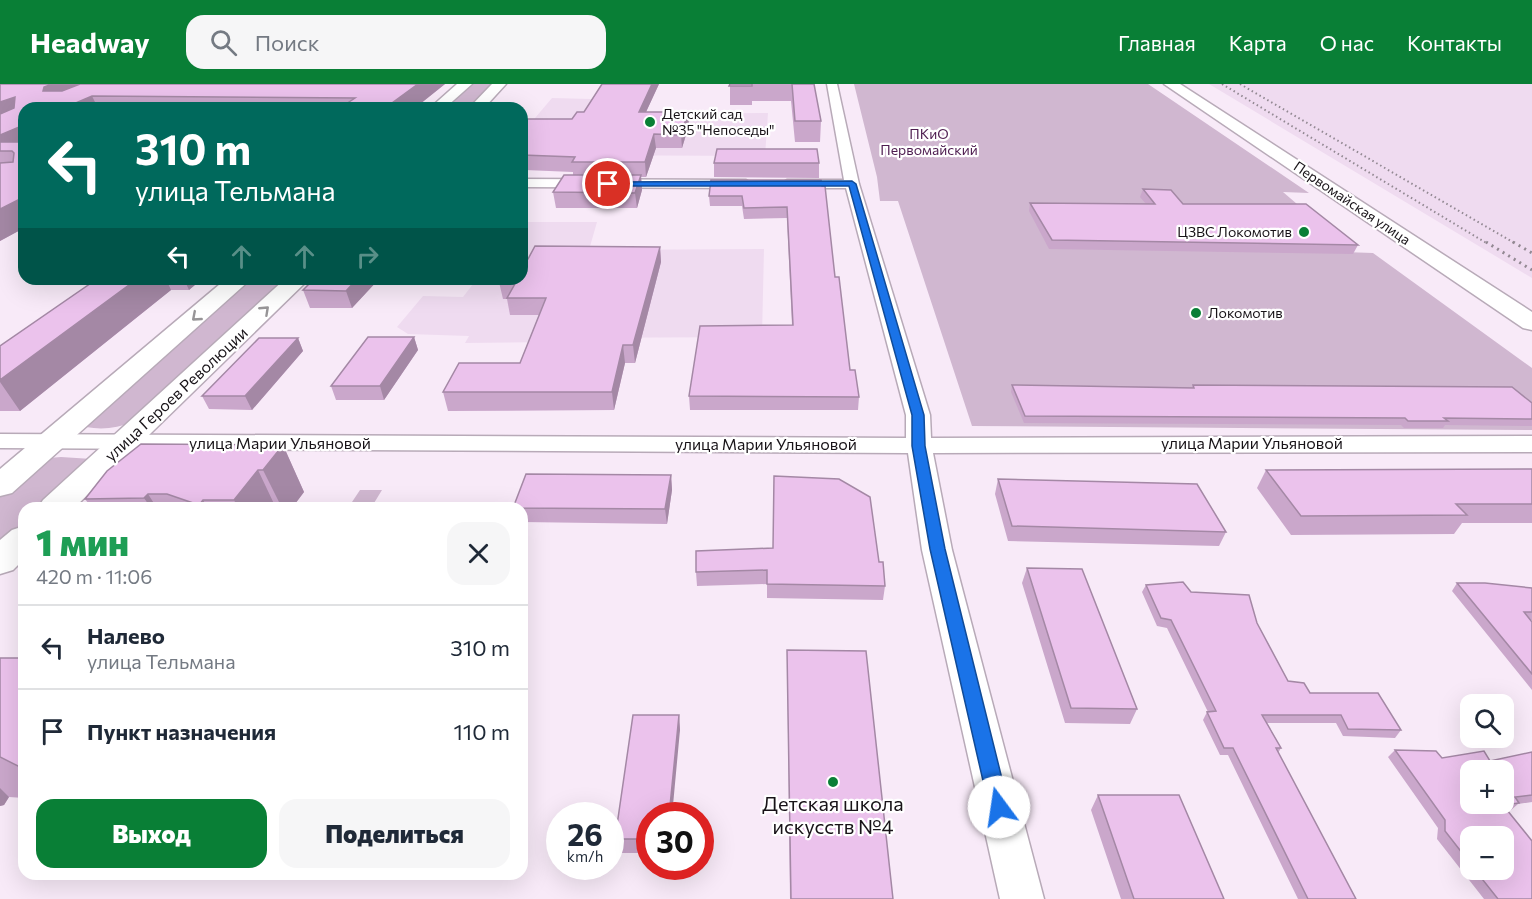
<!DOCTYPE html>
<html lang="ru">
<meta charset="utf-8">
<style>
:root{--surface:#fff;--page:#f6f6f7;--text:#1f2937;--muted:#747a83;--line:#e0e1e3;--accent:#097f36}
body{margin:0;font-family:Commissioner,sans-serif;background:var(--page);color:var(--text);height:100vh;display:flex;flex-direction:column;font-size:22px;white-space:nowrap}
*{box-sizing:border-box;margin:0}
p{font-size:20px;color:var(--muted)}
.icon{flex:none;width:33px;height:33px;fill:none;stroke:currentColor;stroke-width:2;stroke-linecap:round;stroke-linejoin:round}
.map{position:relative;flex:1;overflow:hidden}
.details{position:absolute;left:18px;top:418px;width:510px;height:378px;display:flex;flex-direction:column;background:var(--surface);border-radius:18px;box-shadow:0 6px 24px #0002}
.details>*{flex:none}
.guide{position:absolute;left:18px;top:18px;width:510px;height:183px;border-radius:18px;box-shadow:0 6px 24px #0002;background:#00695c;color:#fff;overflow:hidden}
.controls{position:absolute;left:1460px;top:610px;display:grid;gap:12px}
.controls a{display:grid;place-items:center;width:54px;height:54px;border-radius:12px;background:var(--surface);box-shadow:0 6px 24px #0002;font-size:30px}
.speed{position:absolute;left:546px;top:718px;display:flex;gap:12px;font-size:30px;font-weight:700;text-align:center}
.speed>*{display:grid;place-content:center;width:78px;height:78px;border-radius:50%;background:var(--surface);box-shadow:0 6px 24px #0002;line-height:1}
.speed small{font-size:15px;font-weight:400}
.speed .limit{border:9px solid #d22;background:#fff;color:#111}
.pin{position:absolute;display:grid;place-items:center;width:51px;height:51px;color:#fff;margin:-26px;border:3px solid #fff;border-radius:50%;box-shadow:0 2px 6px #0007}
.me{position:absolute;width:66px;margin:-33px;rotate:346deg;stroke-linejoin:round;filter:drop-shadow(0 0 4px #0008)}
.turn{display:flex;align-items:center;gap:21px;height:126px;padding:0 18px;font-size:27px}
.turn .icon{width:78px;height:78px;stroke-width:2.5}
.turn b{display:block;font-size:42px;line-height:51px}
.lanes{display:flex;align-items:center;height:57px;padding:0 18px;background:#0003;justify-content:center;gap:30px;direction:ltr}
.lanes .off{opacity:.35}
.round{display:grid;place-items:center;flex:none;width:63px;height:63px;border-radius:18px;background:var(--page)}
.headline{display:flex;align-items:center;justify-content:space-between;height:102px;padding:0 18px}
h1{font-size:36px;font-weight:800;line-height:45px;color:#1e9e55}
.primary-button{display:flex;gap:12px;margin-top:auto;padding:12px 18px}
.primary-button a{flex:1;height:69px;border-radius:18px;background:var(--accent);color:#fff;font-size:24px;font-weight:800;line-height:69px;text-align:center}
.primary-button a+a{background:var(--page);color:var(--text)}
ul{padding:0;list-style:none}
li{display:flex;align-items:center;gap:18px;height:84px;padding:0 18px;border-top:2px solid var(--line)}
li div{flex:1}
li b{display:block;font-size:22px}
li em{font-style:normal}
header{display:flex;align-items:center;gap:36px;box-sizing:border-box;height:84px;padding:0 30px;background:var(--accent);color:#fff}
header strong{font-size:28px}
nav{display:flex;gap:33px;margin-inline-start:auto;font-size:21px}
.search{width:420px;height:54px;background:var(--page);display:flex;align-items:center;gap:15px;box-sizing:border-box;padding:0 21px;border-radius:18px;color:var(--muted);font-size:22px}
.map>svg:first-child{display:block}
.built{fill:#efdbf0}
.green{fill:#d0b7d0}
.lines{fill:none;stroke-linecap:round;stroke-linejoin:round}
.minor-casing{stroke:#b8aab8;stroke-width:3}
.tertiary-casing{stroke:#b8aab8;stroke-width:3}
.secondary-casing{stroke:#b8aab8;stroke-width:3}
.minor{fill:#fff;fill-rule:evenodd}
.tertiary{fill:#fff;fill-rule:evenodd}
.secondary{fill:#fff;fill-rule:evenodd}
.rail-far1{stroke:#928892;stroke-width:2;stroke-dasharray:1.5 3;stroke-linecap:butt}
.rail{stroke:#928892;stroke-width:3;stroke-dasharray:2 4.5;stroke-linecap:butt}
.wall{fill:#caa7cb;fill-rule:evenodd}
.shaded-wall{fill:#a488a5}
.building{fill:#ebc2ec;stroke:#a488a5;stroke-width:1.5;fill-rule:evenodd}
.oneway{stroke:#979597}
.route{fill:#1a73e8;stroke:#114b97;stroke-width:1.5}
.poi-dot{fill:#097f36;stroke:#fff;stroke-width:2}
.labels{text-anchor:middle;stroke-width:4.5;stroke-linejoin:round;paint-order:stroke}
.far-poi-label{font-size:14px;fill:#181318;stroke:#fff;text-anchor:start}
.far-park-label{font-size:14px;fill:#4e1d50;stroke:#fff}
.far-street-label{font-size:14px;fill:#181318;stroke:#fff}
.street-label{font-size:16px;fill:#181318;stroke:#fff}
.near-poi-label{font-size:20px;fill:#181318;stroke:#fff}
</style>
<header>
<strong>Headway</strong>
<div class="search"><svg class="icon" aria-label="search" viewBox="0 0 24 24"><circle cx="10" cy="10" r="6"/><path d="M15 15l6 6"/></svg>Поиск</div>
<nav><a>Главная</a><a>Карта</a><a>О нас</a><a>Контакты</a></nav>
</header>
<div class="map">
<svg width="1532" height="815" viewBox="0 0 1532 815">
<rect width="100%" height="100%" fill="#f8eaf8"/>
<path class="built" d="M1209,0H1532V194Z
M552,14L591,15L590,22L620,30L768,29L765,72L551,71L524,47Z
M525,138H597L589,166L764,165L762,253L553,254L551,258L465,259L469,252L408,250L397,243L423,212L463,213L477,195H522V143Z"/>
<path class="green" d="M470,0H493L468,24H443Z
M854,0H1148L1309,109L1283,108L1311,132L1344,168L1373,169L1532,284V346L972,342L898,117H880L877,93Z
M246,195H285L133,338C117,344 103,346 86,343L83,336Z
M61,373L92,375L88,382L43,424H24V443L0,465V407L37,375Z
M360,406H382L371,424H348Z"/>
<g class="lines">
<g class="minor-casing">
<path id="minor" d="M827,0H837L859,100L930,331L931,354L1532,352V368L933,369L952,466L1044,815H1000L922,466L908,369L0,364V350L906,354V331L846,104H787L780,100L787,96H844Z
M522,95L746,96L753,100L746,104L522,103Z"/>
</g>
<g class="tertiary-casing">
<path id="tertiary" d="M457,0H472L445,24H430Z
M492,0H506L484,24H469Z
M226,195H251L12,409L0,412V385Z
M285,195H309L74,424H38L43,416Z
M24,442V475L13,486L0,490V456L12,446Z"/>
</g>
<g class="secondary-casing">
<path id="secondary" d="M1164,0H1180L1532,228V246L1523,244Z"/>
</g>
<use href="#minor" class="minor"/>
<use href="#tertiary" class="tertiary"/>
<use href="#secondary" class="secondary"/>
<path class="rail-far1" d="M1222,0L1488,160
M1240,0L1516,160"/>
<path class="rail" d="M1486,158L1532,186
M1513,158L1532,169"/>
</g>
<path class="wall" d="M0,0H445L415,24H24V144L0,157Z
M602,0H659L646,28L689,41L682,64H656L646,93H641L642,106L637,124H556L553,108L573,91V88L525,86L522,83V35H572L584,28Z
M730,0H815V6L821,37L820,58H795L791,17H752V21H730Z
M714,79H819V94L714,93Z
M821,96L835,193L850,286L859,313L858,326H690L689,312L792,241L787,134L744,135L742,122H710L709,112Z
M1143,105L1183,120L1358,161L1353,170L1049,165L1029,127L1030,119L1146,120L1140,113Z
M660,163L661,178L635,279H625L614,326L448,327L443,308L520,279L539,231H510L507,215H503L499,198L528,175Z
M97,195H202L189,206H171L20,327H0V262Z
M379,195L352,224H310L303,206Z
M414,253L418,266L384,316H336L331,302Z
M298,254L303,267L252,326L209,325L202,312Z
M1012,301L1192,303L1193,301L1532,319V342L1445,341L1443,344H1404L1401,341L1024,339L1011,308Z
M283,361L304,408L292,424H92L85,415Z
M1532,385V439H1462L1454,450L1291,451L1257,404L1266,386Z
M671,391L672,406L667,440L522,438V424H513Z
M998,395L1226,448L1219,462L1008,457L995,410Z
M879,478L885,502L883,516L767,514V500L697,502L696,488Z
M1027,484L1137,625L1130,640L1065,639L1022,499Z
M1457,499L1532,504V536H1530L1532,538V606L1452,507Z
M1146,501L1191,508L1257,539L1288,597L1310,609L1401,646L1395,654L1343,652L1336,639H1267L1281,664L1278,669L1356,815H1298L1228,671H1220L1203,636L1207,628H1208L1167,544L1157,542L1142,508Z
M787,566L893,815H790Z
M0,574H24V714L9,713L4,721L0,722Z
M679,631L680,646L650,732V769H618L615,755Z
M1395,666L1442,674L1490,677L1532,668V718L1518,720L1511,726L1508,727L1532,815H1484L1437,755L1438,744L1388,673ZM1470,753L1503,786H1470Z
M1098,711L1224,815H1121L1091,726Z"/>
<path class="shaded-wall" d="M52,0H104L53,22L43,7L44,3Z
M418,0H445L415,24H385Z
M652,0H659L640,41L639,28Z
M92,12L98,24H64Z
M15,13L24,30L0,41V18Z
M688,28L689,41L682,64L681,51Z
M24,41V66L0,67V51Z
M654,50L656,64L646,93L645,78Z
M641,91L642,106L637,124L635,109Z
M24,113V144L0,157V125Z
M660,163L661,178L635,279L633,261Z
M137,195H166L171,206L20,327L0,298V296Z
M184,195H202L189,206Z
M357,195H379L352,224L346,207Z
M414,253L418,266L384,316L380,302Z
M298,254L303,267L252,326L245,312Z
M623,261L625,279L614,326L612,308Z
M283,361L304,408L292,424H282L263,386Z
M258,386L276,424H238L234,416Z
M671,391L672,406L667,440L665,425Z
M148,410L157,424H151L144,414Z
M203,416L208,424H201L199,421Z
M679,631L680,646L672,732H669Z
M0,704L9,713L4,721L0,722Z"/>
<path class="building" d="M0,0H52L44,3L43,7H62L80,0H418L385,24H340L355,14L92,12L64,24H24V41L0,51V30L14,24L15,13L0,18Z
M602,0H652L639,28H688L681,51L654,50L645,78H572L575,73L522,71V35H572L577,28H584Z
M730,0H752V2H729Z
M792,0H814L821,37H795Z
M0,58H24V113L0,125V79L13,78L14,69L12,67H0Z
M717,65H817L819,79H714Z
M564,91H641L635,109L553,108Z
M711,96H821L822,102H825L835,193H839L850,286H855L859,313L689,312L700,242L793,241L787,123L744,124L742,112H709Z
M1143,105L1171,106L1183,120H1306L1358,161L1052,156L1030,119L1155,120Z
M535,162L660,163L633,261H623L612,308H443L459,279H520L546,214H507L516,198H499L501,195H522V175H528Z
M97,195H137L0,296V262Z
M314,195H357L346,207L303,206Z
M368,253H414L380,302H331Z
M259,254H298L245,312H202Z
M1012,301L1194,304L1193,301L1512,303L1532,319V335L1444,334L1448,337H1408L1405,334L1025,332Z
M141,360L283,361L263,386H258L234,416H203L199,421L167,410H148L144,414L85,415L107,387Z
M1532,385V420H1456L1467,431L1301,432L1266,386Z
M526,390L671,391L665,425L513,424Z
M774,392L839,395L870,413L879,478H883L885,502L767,500V486L696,488V467L773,464Z
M998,395L1197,400L1226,448L1012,442Z
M1027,484L1082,485L1137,625L1071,624Z
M1183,498L1191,508L1249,511L1257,539L1288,597L1304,599L1310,609H1378L1401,646L1348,645L1341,631H1262L1281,664H1276L1356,815H1308L1233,664H1224L1207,628L1216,627L1171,536L1161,534L1146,501Z
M1457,499H1485L1532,504V528H1524L1532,538V590Z
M787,566L866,567L893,815H791Z
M0,574H24V685L0,673Z
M633,631H679L669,732H650V755H615Z
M1395,666L1436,667L1442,674L1484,667L1490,677L1532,668V711L1515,713L1519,719L1503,721L1532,757V815H1498L1475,786H1503V753H1470V779L1445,747V736ZM1470,687H1503V720H1470Z
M1098,711H1179L1224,815H1134Z"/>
<defs><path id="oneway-chevron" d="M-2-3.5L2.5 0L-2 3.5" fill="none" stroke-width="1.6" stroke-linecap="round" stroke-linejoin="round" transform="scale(1.5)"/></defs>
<g class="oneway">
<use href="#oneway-chevron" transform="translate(265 226) rotate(-43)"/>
<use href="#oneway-chevron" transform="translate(196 233) rotate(139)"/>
</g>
<path class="route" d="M852,97L856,100L924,331L925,362L945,465L1009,723L1007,730L999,732L992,730L989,723L930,465L912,362V331L849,102H608L604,100L608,98Z"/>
<g class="poi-dot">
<circle cx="650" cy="38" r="6"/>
<circle cx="1304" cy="148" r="6"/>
<circle cx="1196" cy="229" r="6"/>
<circle cx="833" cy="698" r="6"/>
</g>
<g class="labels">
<g class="far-poi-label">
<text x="662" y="35">Детский сад<tspan x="662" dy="16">№35 "Непоседы"</tspan></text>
<text x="1292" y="153" text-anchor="end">ЦЗВС Локомотив</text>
<text x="1208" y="234">Локомотив</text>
</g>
<g class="far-park-label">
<text x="929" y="55">ПКиО<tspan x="929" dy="16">Первомайский</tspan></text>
</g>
<g class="far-street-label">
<text transform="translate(1352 119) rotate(34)" y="5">Первомайская улица</text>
</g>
<g class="street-label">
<text transform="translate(176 310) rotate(-43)" y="6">улица Героев Революции</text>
<text x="280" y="365">улица Марии Ульяновой</text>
<text x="1252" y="365">улица Марии Ульяновой</text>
<text x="766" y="366">улица Марии Ульяновой</text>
</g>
<g class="near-poi-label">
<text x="833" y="727">Детская школа<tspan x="833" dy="23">искусств №4</tspan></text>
</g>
</g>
</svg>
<div class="controls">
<a><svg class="icon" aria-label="search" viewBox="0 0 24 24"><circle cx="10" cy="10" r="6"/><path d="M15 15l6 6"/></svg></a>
<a>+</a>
<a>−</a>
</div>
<div class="speed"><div>26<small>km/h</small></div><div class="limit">30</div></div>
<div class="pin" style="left:608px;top:100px;background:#d93025"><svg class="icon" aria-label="arrive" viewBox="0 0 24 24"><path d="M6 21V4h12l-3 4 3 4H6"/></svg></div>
<svg class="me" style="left:999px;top:723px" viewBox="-20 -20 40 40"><circle r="19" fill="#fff"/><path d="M0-13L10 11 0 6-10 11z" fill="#1a73e8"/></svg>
<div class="guide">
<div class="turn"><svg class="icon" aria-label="left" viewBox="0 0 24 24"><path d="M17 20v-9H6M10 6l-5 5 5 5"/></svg><div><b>310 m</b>улица Тельмана</div></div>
<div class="lanes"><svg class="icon" aria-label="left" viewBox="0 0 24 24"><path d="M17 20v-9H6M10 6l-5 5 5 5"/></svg><svg class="icon off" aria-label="ahead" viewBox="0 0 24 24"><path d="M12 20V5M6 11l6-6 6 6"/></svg><svg class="icon off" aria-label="ahead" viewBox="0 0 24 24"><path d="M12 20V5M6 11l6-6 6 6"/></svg><svg class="icon off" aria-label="right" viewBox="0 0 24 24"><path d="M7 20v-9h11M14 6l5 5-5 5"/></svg></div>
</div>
<section class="details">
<div class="headline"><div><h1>1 мин</h1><p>420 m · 11:06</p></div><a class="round"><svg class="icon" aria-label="close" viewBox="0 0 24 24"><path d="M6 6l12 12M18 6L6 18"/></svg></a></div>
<ul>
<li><svg class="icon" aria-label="left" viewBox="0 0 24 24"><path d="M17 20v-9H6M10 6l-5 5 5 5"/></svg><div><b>Налево</b><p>улица Тельмана</p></div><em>310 m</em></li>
<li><svg class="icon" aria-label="arrive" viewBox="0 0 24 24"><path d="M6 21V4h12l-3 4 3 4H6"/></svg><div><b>Пункт назначения</b></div><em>110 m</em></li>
</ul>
<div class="primary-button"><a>Выход</a><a>Поделиться</a></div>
</section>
</div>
